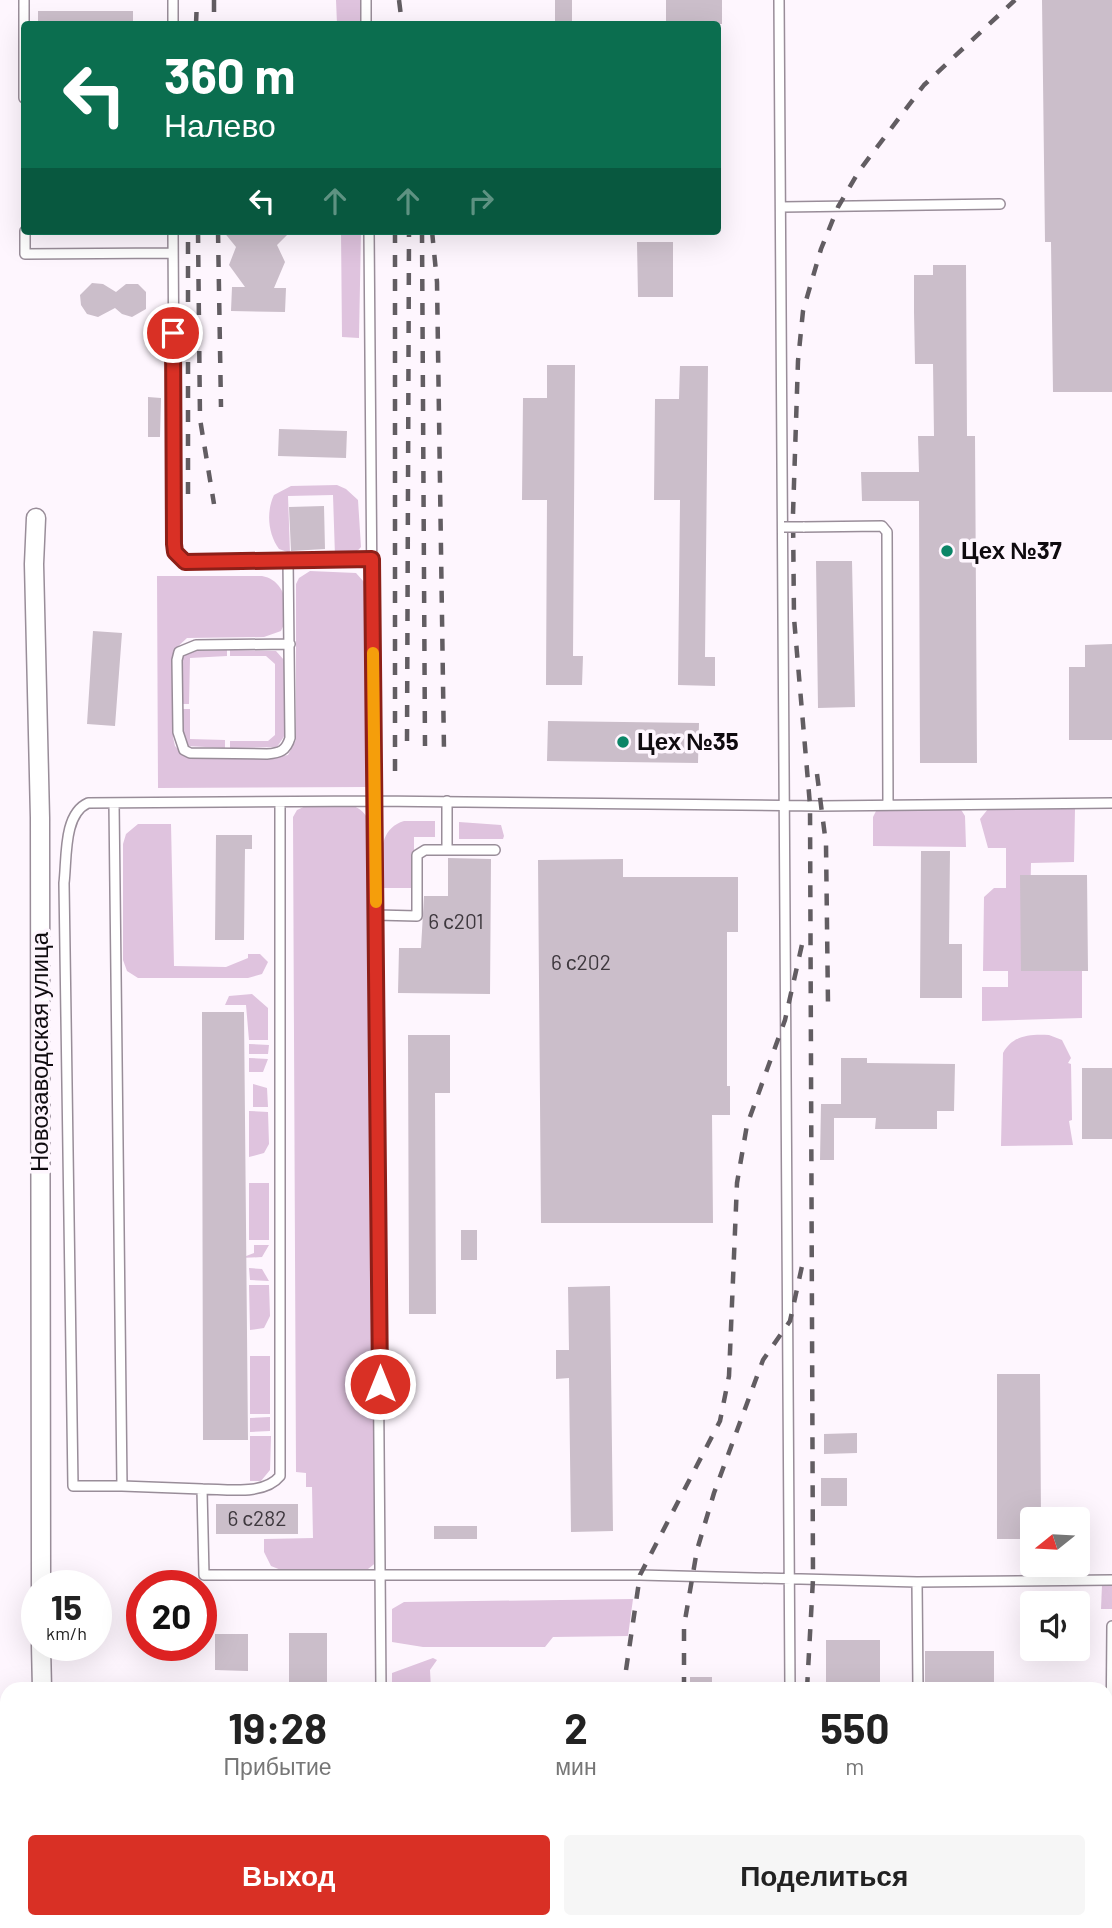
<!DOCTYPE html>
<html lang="ru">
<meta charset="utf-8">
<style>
:root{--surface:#fff;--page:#f6f6f6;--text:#222;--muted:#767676;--accent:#d93025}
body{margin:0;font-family:Barlow,sans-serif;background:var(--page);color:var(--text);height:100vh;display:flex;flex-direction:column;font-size:26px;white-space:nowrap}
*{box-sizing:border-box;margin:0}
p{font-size:23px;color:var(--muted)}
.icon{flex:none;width:38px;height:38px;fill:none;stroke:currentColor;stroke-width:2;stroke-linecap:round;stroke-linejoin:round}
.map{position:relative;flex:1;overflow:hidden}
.side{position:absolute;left:0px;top:1682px;width:1113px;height:247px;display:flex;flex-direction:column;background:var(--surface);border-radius:21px 21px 0 0;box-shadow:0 7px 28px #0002}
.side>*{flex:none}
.top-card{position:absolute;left:21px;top:21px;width:700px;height:214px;border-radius:7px;box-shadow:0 7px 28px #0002;background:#0b6e4f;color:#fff;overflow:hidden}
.needle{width:46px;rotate:252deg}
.controls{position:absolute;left:1020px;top:1507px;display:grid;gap:14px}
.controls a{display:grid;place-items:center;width:70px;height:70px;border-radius:7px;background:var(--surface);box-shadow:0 7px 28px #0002;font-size:35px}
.speed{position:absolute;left:21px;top:1570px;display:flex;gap:14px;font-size:35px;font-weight:700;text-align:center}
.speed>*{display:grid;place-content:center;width:91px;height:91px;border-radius:50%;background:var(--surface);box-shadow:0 7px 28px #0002;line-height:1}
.speed small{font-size:18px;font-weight:400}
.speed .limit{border:10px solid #d22;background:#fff;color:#111}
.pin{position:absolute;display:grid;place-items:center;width:60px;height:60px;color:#fff;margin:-30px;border:4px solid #fff;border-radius:50%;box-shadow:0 2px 7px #0007}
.me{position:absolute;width:77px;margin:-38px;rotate:0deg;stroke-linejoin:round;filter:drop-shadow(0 0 5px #0008)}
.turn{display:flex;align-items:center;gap:24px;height:147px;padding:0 28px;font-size:32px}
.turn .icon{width:91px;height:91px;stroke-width:2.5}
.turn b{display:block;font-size:49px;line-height:60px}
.lanes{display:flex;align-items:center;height:66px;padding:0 28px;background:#0003;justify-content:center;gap:35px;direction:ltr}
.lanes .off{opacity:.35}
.eta{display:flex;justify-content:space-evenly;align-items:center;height:119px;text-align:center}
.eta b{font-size:42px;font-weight:700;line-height:49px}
.action{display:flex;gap:14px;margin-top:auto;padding:14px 28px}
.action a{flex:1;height:80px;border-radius:7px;background:var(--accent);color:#fff;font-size:28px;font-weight:700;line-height:80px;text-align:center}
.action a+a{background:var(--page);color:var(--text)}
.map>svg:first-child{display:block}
.green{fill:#dfc3de}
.building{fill:#cbbeca}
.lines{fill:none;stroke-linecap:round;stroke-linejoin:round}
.lane-casing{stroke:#998d99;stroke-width:12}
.street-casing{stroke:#998d99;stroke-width:21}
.lane{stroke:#fff;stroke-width:9}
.street{stroke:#fff;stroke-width:18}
.rail{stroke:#625d62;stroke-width:4.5;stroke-dasharray:12 12;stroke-linecap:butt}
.lane-bridge-casing{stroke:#998d99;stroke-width:12;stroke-linecap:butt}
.lane-bridge{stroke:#fff;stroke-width:9}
.route-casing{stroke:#8d1f18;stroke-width:18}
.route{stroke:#d93025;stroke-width:12}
.slow{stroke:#f59e0b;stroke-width:12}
.poi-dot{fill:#0b8567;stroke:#fef6fe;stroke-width:2.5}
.labels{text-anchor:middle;stroke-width:7;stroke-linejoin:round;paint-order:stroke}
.number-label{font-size:21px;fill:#3e383e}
.poi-label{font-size:24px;font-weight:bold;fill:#0f0b0f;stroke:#fef6fe;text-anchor:start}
.street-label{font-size:24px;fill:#0f0b0f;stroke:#fef6fe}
</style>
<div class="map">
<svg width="1112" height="1928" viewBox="0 0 1112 1928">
<rect width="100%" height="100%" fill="#fef6fe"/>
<path class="green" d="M336,0H360V24H337Z
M341,231H361L359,338L342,337Z
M337,485L346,489L358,500L361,547C354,556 345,556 335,556L333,495L288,496L290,553L279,549C268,534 266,512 274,495L291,486Z
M310,571L356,573L364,582L366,787L158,788L157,576H262C286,580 292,611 281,631L264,637L187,638L174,650L172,659L173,737L175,746L186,757L267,759L288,755L296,740V584L299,578Z
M227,650V656L190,658L189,704H182L183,655L192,651Z
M230,650L276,651L284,660L285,735L277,747L230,748V741H268L275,735V664L266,656H230Z
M182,709H190V739L225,740V748L186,746L182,735Z
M310,804C334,804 362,797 370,825L371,1001L376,1010L378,1561L368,1569L357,1571L281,1570L271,1566L264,1552V1539L313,1538L312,1487H306V1473L296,1472L293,817L297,810Z
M960,808L965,816L966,847L873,846V817L877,809Z
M988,809H1075L1074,862L1031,863L1029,957H1082V1018L982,1021V987H1008V971H983L984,897L994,888H1006V848H988L980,819Z
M404,821H435V837H414V888H381C382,863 375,830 404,821Z
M459,822L501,825L504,836L503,839H459Z
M138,824H171L174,966L226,967L248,958V954H260L268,962L262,974L248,978H138L127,971L123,960V844L126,834Z
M252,994L268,1008V1040H249L246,1005H225L229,996Z
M1049,1035L1062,1040L1071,1058L1068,1063L1071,1064L1072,1120L1069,1121L1073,1145L1001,1146L1003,1053C1013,1035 1030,1034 1049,1035Z
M249,1044L269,1045L268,1054H249Z
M249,1058L268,1059L263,1072H249Z
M253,1084L267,1088L268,1107H253Z
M249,1111L268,1112L269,1144L264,1153L249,1157Z
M249,1183H269V1240H249Z
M254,1245H269L262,1257L241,1258L254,1253Z
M249,1268L262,1269L269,1281L250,1280Z
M249,1285H269L270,1316L264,1328L250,1330Z
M250,1356H270V1414H250Z
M270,1417V1431L250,1432V1418Z
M250,1436H271L270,1470L261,1481H250Z
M1102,1585H1112V1609H1101Z
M633,1599L628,1636L553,1637L545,1647H423L392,1642V1609L404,1602Z
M433,1658L437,1660L430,1670L431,1689H392V1673Z
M333,1922H370V1928H333Z
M392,1922H432L433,1928H392Z"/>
<path class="building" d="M555,0H572V24H555Z
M666,0H722V24H666Z
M1042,0H1112V392H1053L1051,242H1045Z
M38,11H133V24H38Z
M223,231H291L277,245L285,262L274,288H286L285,312L231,311L232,287H245L229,265L236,247Z
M637,242H673V297H638Z
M933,265H966L967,436H975L977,763H920L919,501H862L861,472H919L918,436H934L933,364H915L914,312V275H933Z
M92,283L103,284L116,292L126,284H138L146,292V309L132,317L122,314L115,308L98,317L87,314L81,305L80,295Z
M547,365H575L573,656H583L582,685H546L547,500H522L523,398H547Z
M680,366H708L705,657H715V686L678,685L680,500H654L655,399H679Z
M148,397L161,398L160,437H148Z
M279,429L347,431L346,458L278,456Z
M324,506L325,549L291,551L289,507Z
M816,561H852L855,707L818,708Z
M93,631L122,633L115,726L87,724Z
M1112,644V740H1069V667H1085V645Z
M548,721L699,723L698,763L547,761Z
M216,835H252V849H245L244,940H215Z
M921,851H950L949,944H962V998H920Z
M448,858L491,859L490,994L398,993L399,948H421L424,896H448Z
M623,859V877H738V932H727V1086H730V1115H712L713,1223H541L538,860Z
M1020,875H1087L1088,971H1021Z
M202,1012H244L248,1440H203Z
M408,1035H450V1093H435L436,1314H409Z
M841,1058H867V1063L955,1064L954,1111H937V1129H875L876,1118H834V1160H820L821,1104H841Z
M1082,1068H1112V1139H1082Z
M461,1230H477V1260H461Z
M610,1286L613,1531L571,1532L569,1378L556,1379V1350H569L568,1287Z
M997,1374H1040L1041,1519H1032V1539H997Z
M857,1433V1453L824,1454V1434Z
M821,1478H847V1506H821Z
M216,1504H298V1534H216Z
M434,1526H477V1539H434Z
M289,1633H327V1689H289Z
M215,1634H248V1671L215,1670Z
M826,1640H880V1689H826Z
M925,1651H994V1689H925Z
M690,1677H712V1689H690Z"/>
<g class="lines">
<g class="lane-casing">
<path id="lane" d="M24,0V98
M173,0V24
M366,0V24
M779,0L790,1689
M782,207L1000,204
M25,231V254L173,253
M173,231L175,552L185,562L372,560
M369,231L381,1689
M803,527L882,526L887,532L888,805
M288,560L290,738C286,751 280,753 267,754L190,753L184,750L178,732L177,660L179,652L196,645L290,644
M114,803L122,1486L202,1489L204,1575H640L917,1582L1112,1580
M447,850H495
M376,915L417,916V855L425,850H447V801
M122,1486H73L64,883C67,859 63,814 88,803L375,801L821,806L1112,803
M202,1489C226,1489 264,1496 280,1476V802
M917,1582L918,1689
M1111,1740L1112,1626
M0,1859H7
M1106,1869L1107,1784L1112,1773
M1106,1889L1112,1902
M920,1922V1928
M381,1928V1922
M790,1928V1922"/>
</g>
<g class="street-casing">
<path id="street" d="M36,518L34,564L40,818L41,1586
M41,1645L42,1689
M43,1922V1928"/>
</g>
<use href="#lane" class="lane"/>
<use href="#street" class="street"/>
<path class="rail" d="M214,0V24
M399,0L402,24
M196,24L197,0
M198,231L200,419L214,504
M218,231L221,407
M395,231V774
M422,231L425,746
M432,231L437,282L444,750
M188,494V234
M407,741L409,231
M817,774L826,844L828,1004
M626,1670L640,1575L720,1421L729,1376L737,1183L747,1125L785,1020L803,940
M684,1689V1626L697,1550L714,1493L763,1360L790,1321L804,1257
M807,1689L813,1579L810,805L794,618L793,514L798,361L803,311L821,249L838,207L859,171L924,85L1015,0
M803,1922V1928
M780,1928L783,1922"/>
<g class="lane-bridge-casing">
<path id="lane-bridge" d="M784,527H803"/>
</g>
<use href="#lane-bridge" class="lane-bridge"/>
</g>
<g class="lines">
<g class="route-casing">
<path id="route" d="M173,333L174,544L175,552L185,562L372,559L380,1384"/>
</g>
<use href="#route" class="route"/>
<path class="slow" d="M373,653L376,902"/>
</g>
<g class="poi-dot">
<circle cx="947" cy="551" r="7"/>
<circle cx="623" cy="742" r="7"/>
</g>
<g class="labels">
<g class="number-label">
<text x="456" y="929">6 с201</text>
<text x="581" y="970">6 с202</text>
<text x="257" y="1526">6 с282</text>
</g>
<g class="poi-label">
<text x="961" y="559">Цех №37</text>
<text x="637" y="750">Цех №35</text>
</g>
<g class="street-label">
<text transform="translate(40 1052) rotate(-90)" y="8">Новозаводская улица</text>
</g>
</g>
</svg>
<div class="controls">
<a><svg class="needle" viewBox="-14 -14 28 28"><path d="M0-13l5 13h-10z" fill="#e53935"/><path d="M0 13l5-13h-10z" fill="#767676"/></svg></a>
<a><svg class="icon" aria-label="sound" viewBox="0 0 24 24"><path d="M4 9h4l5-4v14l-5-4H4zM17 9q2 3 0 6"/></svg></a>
</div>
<div class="speed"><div>15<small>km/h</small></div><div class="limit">20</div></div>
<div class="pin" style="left:173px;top:333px;background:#d93025"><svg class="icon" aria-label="arrive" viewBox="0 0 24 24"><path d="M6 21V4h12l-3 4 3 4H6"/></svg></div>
<svg class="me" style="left:380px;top:1384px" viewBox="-20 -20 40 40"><circle r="17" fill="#d93025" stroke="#fff" stroke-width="3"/><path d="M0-11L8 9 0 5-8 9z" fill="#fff"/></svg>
<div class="top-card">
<div class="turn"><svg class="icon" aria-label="left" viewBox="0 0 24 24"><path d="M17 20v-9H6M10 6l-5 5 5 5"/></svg><div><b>360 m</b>Налево</div></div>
<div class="lanes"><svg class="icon" aria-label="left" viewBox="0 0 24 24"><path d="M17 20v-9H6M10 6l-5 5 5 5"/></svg><svg class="icon off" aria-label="ahead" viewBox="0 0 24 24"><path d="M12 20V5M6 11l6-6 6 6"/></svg><svg class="icon off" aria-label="ahead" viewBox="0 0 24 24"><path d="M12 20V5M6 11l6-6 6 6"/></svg><svg class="icon off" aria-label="right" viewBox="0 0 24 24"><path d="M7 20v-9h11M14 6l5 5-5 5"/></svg></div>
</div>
<section class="side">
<div class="eta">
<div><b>19:28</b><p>Прибытие</p></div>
<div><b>2</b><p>мин</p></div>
<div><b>550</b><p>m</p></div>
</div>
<div class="action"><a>Выход</a><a>Поделиться</a></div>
</section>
</div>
